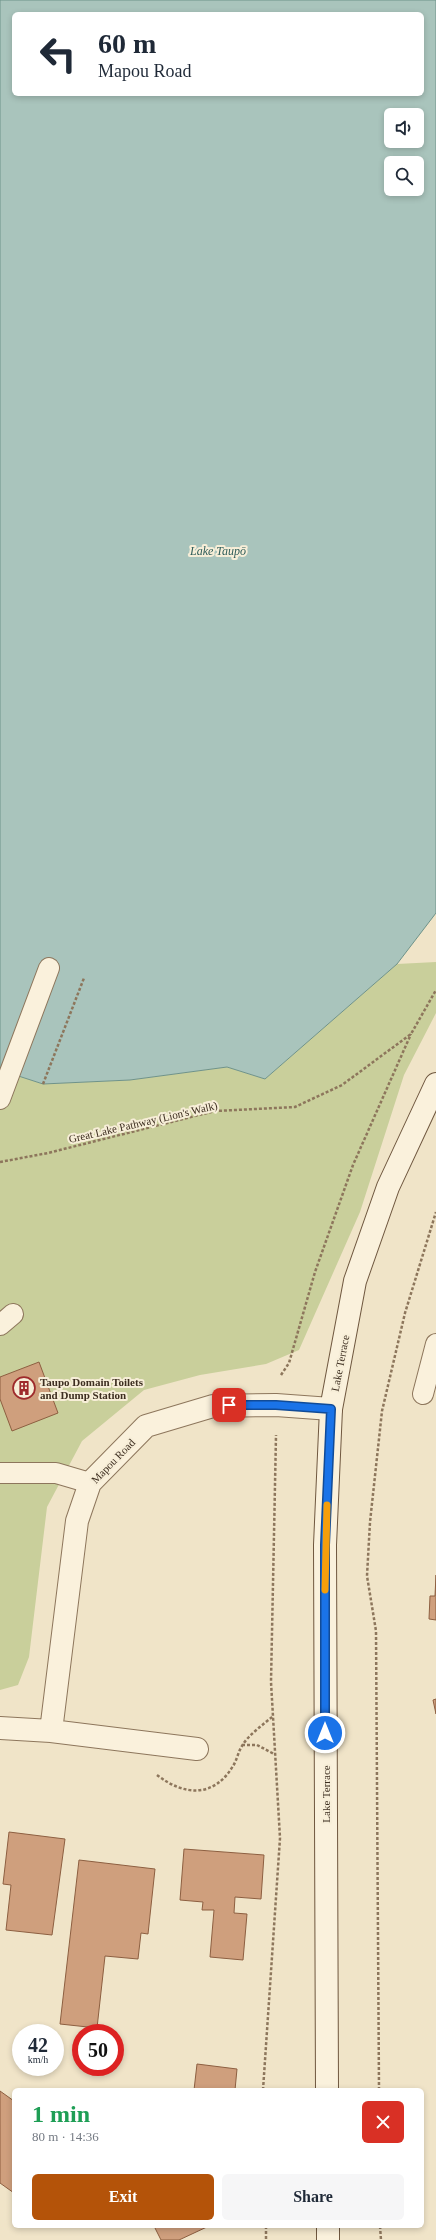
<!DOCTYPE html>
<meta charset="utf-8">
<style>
:root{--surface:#fff;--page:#f6f6f7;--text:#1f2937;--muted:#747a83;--accent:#b45309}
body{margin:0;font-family:"Times New Roman",serif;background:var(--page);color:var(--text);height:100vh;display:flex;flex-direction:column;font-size:15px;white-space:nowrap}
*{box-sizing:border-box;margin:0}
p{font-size:13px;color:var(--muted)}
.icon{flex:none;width:22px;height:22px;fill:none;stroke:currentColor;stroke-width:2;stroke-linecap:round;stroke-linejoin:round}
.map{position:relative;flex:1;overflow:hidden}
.details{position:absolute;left:12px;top:2088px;width:412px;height:140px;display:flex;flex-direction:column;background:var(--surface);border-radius:6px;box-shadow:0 2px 6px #0003}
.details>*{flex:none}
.banner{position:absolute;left:12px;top:12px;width:412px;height:84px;border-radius:6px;box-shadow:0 2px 6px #0003;background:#fff;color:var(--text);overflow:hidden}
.controls{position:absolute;left:384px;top:108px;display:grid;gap:8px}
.controls a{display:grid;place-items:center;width:40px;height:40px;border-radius:6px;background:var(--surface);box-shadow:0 2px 6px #0003;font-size:20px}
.speed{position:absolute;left:12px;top:2024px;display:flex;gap:8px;font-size:20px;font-weight:700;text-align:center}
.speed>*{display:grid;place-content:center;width:52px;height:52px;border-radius:50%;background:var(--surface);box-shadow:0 2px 6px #0003;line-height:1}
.speed small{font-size:10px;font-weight:400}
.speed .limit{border:6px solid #d22;background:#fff;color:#111}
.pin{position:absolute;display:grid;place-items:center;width:34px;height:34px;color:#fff;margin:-17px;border-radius:8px;box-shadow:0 2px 6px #0006}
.me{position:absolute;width:44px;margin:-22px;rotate:0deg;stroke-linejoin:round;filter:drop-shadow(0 0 3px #0008)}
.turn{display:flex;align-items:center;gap:14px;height:84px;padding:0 20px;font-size:18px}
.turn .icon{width:52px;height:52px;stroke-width:2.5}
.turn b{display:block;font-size:28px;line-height:34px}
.round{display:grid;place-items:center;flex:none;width:42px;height:42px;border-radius:6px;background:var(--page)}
.headline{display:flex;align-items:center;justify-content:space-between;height:68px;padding:0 20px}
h1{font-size:24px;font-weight:700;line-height:30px;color:#1e9e55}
.cta{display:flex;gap:8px;margin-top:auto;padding:8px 20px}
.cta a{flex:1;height:46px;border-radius:6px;background:var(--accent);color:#fff;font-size:16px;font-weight:700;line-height:46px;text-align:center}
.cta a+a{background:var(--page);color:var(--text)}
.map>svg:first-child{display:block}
.green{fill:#c9cf9b}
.water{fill:#a9c4bc;stroke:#6f938a;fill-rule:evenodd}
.building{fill:#cf9f7d;stroke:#8d5f41}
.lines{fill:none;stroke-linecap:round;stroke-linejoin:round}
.lane-casing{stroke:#8d765c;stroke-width:22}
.street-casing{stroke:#8d765c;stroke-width:24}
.secondary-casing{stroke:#6f573f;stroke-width:24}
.path{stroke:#8d765c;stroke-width:2.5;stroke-dasharray:3 2;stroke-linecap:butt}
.lane{stroke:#faf1dc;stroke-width:20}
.street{stroke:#faf1dc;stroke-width:22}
.secondary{stroke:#faf1dc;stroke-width:22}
.route-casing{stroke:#114b97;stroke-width:10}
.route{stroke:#1a73e8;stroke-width:7}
.slow{stroke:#f59e0b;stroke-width:7}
.labels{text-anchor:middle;stroke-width:4;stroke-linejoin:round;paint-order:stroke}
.street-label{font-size:11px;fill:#3d2e20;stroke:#f7eed8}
.poi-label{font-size:11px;font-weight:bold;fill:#3d2e20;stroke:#f7eed8;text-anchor:start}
.water-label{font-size:12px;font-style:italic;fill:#2f5d5a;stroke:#f7eed8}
</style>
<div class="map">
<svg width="436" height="2240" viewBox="0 0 436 2240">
<rect width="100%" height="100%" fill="#f0e4c8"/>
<path class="green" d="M436,962V1013L404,1075L360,1212L299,1350L266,1364L200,1375L144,1390L82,1441L47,1507L29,1657L18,1685L0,1690V1070L43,1084L130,1080L227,1067L265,1079L397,964Z"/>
<path class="water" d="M0,0H436V913L397,964L265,1079L227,1067L130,1080L43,1084L0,1070ZM14,14H422V94H14ZM391,115H417V141H391ZM391,163H417V189H391Z"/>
<path class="building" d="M39,1362L58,1413L12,1431L0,1399V1377Z
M436,1575V1620L429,1619L430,1596H435Z
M436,1699V1714L433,1700Z
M9,1832L65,1839L52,1935L6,1930L11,1885L3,1884Z
M184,1849L264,1855L261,1899L235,1897L234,1913L247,1914L243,1960L210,1957L214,1910H202L203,1902L180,1900Z
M79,1860L155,1869L148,1934L141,1933L138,1959L105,1956L97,2028L60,2024Z
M197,2064L237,2069L235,2090H194Z
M0,2091L14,2101V2193L0,2183Z
M154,2226H209L179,2240H161Z"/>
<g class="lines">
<g class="lane-casing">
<path id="lane" d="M0,1099L49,968
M0,1325L13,1314
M423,1394L436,1344
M0,1473H56L90,1483"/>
</g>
<g class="street-casing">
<path id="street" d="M0,1728L51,1731L197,1749
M51,1731L77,1521L90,1483L146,1426L213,1406L276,1405L331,1409"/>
</g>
<g class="secondary-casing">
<path id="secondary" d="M327,2090L325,1545L331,1409L355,1281L388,1187L436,1084
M328,2226V2240"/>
</g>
<path class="path" d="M43,1084L84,978
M0,1162L48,1153L215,1111L295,1107L342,1085L411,1034L436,990
M281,1375L289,1363L315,1272L353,1165L411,1034
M242,1745H257L276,1755
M157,1775C184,1796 214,1798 233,1766C237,1760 238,1752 242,1746C248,1735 263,1725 273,1716
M263,2090L280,1838L271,1682L276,1435
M379,2090L376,1631L367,1576L370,1522L382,1411L405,1313L436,1212
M266,2226V2240
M380,2226L381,2240"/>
<use href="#lane" class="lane"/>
<use href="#street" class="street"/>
<use href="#secondary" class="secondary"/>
</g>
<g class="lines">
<g class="route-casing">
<path id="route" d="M229,1405H276L331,1409L325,1545V1733"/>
</g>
<use href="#route" class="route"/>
<path class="slow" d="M325,1590L327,1505"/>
</g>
<defs>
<g id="building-ring" transform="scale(1.15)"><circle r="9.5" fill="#f7eed8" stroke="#9e2a2b" stroke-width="1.5"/><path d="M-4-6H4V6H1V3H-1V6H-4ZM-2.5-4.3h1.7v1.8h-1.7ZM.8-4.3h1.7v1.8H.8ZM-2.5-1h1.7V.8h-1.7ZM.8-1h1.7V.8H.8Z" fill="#9e2a2b"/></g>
</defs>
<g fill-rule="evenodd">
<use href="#building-ring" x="24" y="1388"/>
</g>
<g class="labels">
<g class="street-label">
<text transform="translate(143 1122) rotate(-13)" y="4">Great Lake Pathway (Lion's Walk)</text>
<text transform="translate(340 1363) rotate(-79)" y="4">Lake Terrace</text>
<text transform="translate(113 1461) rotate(-46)" y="4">Mapou Road</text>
<text transform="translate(326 1794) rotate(-90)" y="4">Lake Terrace</text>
</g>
<g class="poi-label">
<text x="40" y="1386">Taupo Domain Toilets<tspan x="40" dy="13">and Dump Station</tspan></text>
</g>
<g class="water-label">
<text x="218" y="555">Lake Taupō</text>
</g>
</g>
</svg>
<div class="controls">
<a><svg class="icon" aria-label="sound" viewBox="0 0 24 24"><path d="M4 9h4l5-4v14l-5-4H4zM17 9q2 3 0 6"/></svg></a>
<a><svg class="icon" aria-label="search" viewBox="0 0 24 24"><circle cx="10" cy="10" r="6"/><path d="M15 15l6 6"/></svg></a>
</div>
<div class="speed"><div>42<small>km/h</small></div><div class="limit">50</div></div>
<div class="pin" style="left:229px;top:1405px;background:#d93025"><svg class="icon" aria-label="arrive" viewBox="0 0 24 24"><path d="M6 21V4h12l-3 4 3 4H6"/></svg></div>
<svg class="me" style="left:325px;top:1733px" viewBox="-20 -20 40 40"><circle r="17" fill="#1a73e8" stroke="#fff" stroke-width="3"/><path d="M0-11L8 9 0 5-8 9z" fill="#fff"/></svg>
<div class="banner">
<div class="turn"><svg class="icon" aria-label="left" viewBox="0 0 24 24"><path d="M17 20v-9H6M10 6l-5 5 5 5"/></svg><div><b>60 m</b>Mapou Road</div></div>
</div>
<section class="details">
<div class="headline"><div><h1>1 min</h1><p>80 m · 14:36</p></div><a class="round" style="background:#d93025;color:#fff"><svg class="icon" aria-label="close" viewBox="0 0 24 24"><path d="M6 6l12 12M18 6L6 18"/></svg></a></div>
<div class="cta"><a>Exit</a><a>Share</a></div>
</section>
</div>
